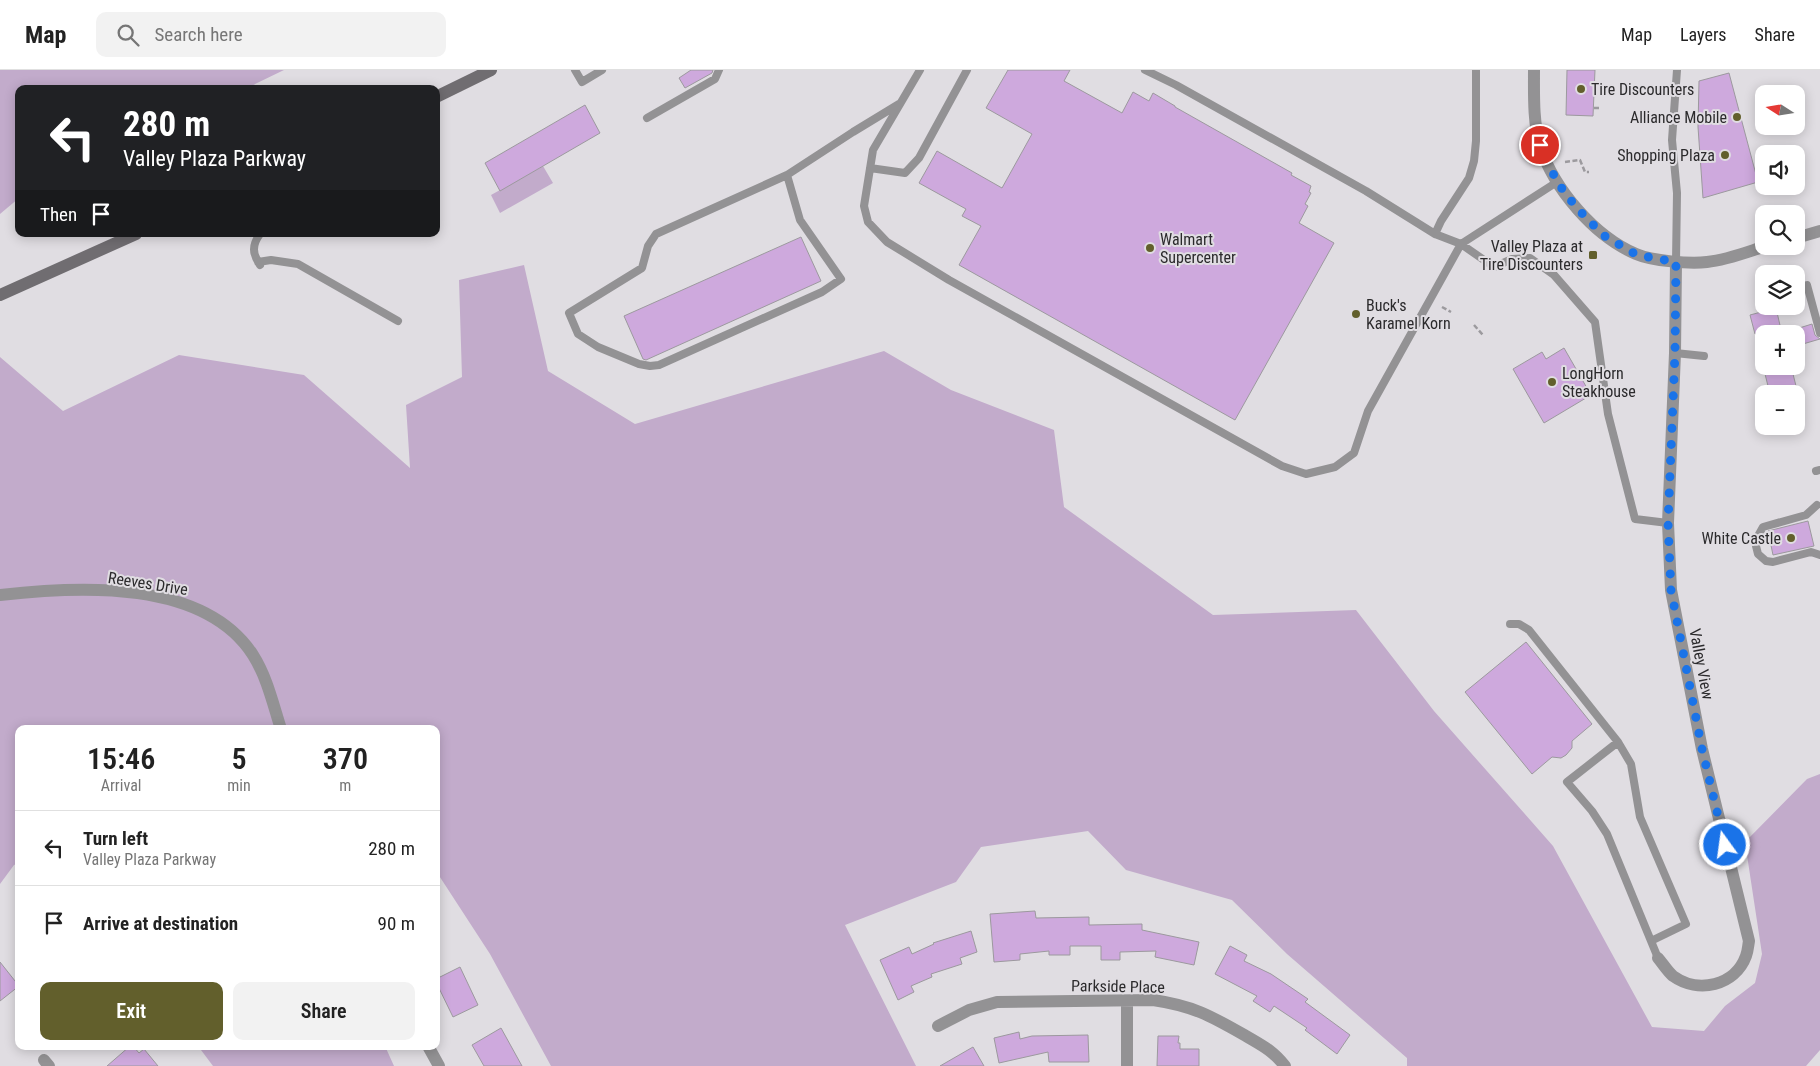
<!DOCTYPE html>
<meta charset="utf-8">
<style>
:root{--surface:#fff;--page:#f2f2f2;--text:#222;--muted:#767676;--line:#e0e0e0;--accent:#625f2c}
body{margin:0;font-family:"Roboto Condensed",sans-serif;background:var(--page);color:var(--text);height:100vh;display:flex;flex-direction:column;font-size:19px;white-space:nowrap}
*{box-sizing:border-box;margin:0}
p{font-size:16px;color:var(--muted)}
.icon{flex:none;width:28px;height:28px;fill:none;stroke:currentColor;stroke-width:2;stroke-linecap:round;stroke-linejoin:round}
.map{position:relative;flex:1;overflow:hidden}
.sheet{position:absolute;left:15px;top:655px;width:425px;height:325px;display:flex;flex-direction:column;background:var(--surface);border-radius:10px;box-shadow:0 2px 12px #0003}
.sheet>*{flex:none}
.top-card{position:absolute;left:15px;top:15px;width:425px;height:152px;border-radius:10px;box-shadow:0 2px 12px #0003;background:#202124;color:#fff;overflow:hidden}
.needle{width:32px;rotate:282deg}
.buttons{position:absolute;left:1755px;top:15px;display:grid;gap:10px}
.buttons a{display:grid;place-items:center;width:50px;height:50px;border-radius:10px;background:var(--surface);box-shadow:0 2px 12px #0003;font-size:25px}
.pin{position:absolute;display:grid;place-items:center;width:42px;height:42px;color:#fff;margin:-21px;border:2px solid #fff;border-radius:50%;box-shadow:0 1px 5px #0007}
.me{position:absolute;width:55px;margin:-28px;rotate:346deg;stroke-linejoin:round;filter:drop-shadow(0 0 4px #0008)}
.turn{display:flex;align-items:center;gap:18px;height:105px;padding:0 25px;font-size:22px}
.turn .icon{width:65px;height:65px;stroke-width:2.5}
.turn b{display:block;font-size:35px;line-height:42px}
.then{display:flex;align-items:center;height:48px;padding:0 25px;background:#0003;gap:10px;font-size:19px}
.eta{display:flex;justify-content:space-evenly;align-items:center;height:85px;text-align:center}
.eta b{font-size:30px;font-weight:600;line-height:35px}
.primary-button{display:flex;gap:10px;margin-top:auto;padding:10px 25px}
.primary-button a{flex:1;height:58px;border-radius:10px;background:var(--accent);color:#fff;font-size:20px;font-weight:600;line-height:58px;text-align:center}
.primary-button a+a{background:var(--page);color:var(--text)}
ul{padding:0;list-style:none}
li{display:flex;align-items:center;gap:15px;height:75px;padding:0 25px;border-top:1px solid var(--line)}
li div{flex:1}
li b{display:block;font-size:19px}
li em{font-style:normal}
header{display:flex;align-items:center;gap:30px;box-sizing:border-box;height:70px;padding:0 25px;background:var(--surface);border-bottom:1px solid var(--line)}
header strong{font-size:24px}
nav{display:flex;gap:28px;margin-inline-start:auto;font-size:18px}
.search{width:350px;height:45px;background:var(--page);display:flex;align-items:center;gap:12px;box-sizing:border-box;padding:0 18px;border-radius:10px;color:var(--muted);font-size:19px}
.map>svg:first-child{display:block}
.green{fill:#c2abcb}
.building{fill:#cea9dd;stroke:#9c999e}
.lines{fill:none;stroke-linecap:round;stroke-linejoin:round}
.path{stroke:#9c9a9e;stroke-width:2.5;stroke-dasharray:5 2.5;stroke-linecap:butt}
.service{stroke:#939294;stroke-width:8}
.minor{stroke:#939294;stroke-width:12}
.secondary{stroke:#706d71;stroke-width:12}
.route{stroke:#1a73e8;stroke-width:9;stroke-dasharray:0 16.2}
.poi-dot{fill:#625f2c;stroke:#e0dde2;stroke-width:2}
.labels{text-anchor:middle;stroke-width:4;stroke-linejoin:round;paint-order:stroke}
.poi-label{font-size:16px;fill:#2b2a2c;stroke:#e0dde2;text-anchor:start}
.street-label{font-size:16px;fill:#2b2a2c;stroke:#e0dde2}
</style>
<header>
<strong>Map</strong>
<div class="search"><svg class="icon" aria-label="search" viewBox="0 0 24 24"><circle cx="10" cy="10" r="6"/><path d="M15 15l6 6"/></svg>Search here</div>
<nav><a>Map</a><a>Layers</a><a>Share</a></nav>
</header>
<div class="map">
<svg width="1820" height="996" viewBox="0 0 1820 996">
<rect width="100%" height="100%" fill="#e0dde2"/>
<path class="green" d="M0,0H284L245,19H19V128L0,144Z
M543,96L553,113L500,143L491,125Z
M524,195L548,301L635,354L884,281L951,320L1054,360L1064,437L1213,545L1356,540L1434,641L1553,776L1652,957L1704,961L1725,936L1755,913L1762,884L1745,772L1807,709L1820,704V980L1806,996H1407V988L1287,884L1232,830L1126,800L1088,761L981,777L956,812L845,855L916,996H551L490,884L436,801V659H19V793L14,795L0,814V287L63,341L179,285L304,305L410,398L406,335L462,307L459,210Z
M198,976H385L394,996H213Z"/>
<path class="building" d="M691,0H713L712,3L685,18L679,8Z
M1008,0H1070L1064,11L1122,43L1133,22L1149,31L1153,23L1175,36V37L1292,103L1291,105L1311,116L1309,122L1311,123L1305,134L1308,136L1299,153L1334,173L1235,350L959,195L981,156L962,146L966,139L919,113L937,81L1002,118L1032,64L986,38Z
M1567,0H1595L1593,46L1566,45Z
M1729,3L1758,112L1703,128L1698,57L1699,11Z
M585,35L600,63L500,121L485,93Z
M801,167L821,211L646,290L643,289L624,246Z
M1776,238L1782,264H1755L1750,245Z
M1812,254L1815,265L1820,269L1796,276V259Z
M1564,278L1591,325L1544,353L1513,299L1542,282L1546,289Z
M1763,296H1791L1798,324H1770Z
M1808,451L1814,476L1773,485L1768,461Z
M1526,572L1592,654L1572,671V678L1566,685L1561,688L1552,687L1532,704L1465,622Z
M1035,841L1036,848L1089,847V855L1142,854V860L1199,872L1194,895L1155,887L1156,881L1120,882V890H1101V876H1070V885H1049V881L1020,884V890L994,892L990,844Z
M971,861L977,882L960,888L962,894L931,904L932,907L911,916L914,922L898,930L880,890L909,877L912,884L934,874L933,873Z
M1230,876L1247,885L1244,891L1271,904L1308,929L1305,932L1350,965L1337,984L1305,960L1307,958L1274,936L1270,942L1253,931L1257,926L1215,904Z
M0,892L19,916L0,931Z
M460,897L478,935L453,947L436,912V909Z
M501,958L522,996H484L472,975Z
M1019,962L1020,969L1032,966L1088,965L1089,992H1049L1048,982L999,993L994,968Z
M1158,966H1179L1178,973H1180V979H1199V996H1157Z
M130,976H133L139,983L144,979L158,996H107Z
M973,977L984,996H940Z"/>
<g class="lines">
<path class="path" d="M1594,38H1601
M1565,92L1580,90L1585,102H1589
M1442,237L1451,242
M1474,255L1483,265"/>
<path class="service" d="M575,0L582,12L602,0
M920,0L873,80L864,136L868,152L887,172L949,210L1282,396L1306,404L1335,397L1354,383L1368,341L1461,174L1557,112
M1145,0L1176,15L1366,121L1435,164L1461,174L1494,197L1512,189L1530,188L1554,205L1595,252L1608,344L1635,449L1668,453
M647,48L715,9L719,0
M870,98L905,103L919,88L967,0
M787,105L800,150L841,209L822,222L659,295L650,296L639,294L598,277L578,264L569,243L642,198L648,176L656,164L787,105L853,62L899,34
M1435,164L1441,151L1469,108L1474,91L1476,71V0
M258,192L271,190L298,194L398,251
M1676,192L1677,123L1672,70L1677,0
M260,195C252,183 252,175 260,164
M1796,218L1807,215L1820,263
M1675,283L1704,286
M1816,401L1820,400
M1817,435L1806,445L1763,457L1758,466L1756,476L1758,484L1766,491L1773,492L1811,482L1820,485
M1510,554H1519L1529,560L1618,672L1631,694L1640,747L1686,854L1651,871
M1618,672L1567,712L1592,741L1607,764L1658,888"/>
<path class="minor" d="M1534,0C1534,25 1533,52 1540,76C1554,119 1594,166 1636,184C1652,191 1690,194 1707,192C1727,190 1747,182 1766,176
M1796,168L1820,161
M0,525C79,516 204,509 253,585C267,607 273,634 281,659
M1658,888C1663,894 1668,902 1673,906C1698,924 1735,916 1746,886C1748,881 1748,876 1749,871L1702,679L1671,520L1668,453L1675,283L1676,192
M1127,931V996
M938,956L969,940L997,932L1153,930C1194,936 1211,946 1246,966C1263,976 1272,980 1285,996
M428,976L439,996
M44,990L49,996"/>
<path class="secondary" d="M436,27L491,0
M0,225L136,164"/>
</g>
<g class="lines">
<path class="route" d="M1540,75L1557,112L1576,137L1603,165L1637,185L1676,192L1675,283L1668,453L1671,520L1702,679L1725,775"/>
</g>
<g class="poi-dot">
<circle cx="1581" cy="19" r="5"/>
<circle cx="1737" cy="47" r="5"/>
<circle cx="1725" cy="85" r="5"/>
<circle cx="1150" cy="178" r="5"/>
<rect x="1588" y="180" width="10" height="10" rx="2.5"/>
<circle cx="1356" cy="244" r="5"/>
<circle cx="1552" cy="312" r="5"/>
<circle cx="1791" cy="468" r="5"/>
</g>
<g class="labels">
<g class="poi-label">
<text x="1591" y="25">Tire Discounters</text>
<text x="1727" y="53" text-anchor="end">Alliance Mobile</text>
<text x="1715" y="91" text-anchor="end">Shopping Plaza</text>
<text x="1160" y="175">Walmart<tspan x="1160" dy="18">Supercenter</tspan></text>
<text x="1583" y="182" text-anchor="end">Valley Plaza at<tspan x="1583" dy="18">Tire Discounters</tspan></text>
<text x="1366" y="241">Buck's<tspan x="1366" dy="18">Karamel Korn</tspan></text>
<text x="1562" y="309">LongHorn<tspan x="1562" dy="18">Steakhouse</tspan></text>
<text x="1781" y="474" text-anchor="end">White Castle</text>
</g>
<g class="street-label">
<text transform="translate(148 513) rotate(9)" y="6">Reeves Drive</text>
<text transform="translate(1702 594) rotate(79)" y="6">Valley View</text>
<text transform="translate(1118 916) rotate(1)" y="6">Parkside Place</text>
</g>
</g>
</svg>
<div class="buttons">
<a><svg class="needle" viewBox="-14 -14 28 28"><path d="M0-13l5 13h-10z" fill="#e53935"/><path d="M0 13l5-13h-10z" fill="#767676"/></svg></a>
<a><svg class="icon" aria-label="sound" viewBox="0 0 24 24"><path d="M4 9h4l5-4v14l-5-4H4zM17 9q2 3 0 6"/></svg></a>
<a><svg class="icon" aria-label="search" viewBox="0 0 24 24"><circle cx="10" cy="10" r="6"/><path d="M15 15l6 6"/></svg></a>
<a><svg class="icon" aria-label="layers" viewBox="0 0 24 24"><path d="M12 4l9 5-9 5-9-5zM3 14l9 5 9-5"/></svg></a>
<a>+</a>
<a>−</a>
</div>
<div class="pin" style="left:1540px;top:75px;background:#d93025"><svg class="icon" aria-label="arrive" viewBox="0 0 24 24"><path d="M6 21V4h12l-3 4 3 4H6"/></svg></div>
<svg class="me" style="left:1725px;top:775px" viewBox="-20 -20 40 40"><circle r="17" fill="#1a73e8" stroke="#fff" stroke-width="3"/><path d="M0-11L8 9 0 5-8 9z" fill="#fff"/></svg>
<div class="top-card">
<div class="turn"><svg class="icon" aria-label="left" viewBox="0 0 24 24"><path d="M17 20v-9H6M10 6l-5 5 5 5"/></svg><div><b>280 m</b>Valley Plaza Parkway</div></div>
<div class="then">Then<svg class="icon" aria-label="arrive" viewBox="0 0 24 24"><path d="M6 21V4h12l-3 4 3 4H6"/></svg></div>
</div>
<section class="sheet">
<div class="eta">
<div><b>15:46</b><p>Arrival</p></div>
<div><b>5</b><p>min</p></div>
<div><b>370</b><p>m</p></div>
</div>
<ul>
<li><svg class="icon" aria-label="left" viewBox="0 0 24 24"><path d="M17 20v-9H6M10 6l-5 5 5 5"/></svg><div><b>Turn left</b><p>Valley Plaza Parkway</p></div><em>280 m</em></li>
<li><svg class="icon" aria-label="arrive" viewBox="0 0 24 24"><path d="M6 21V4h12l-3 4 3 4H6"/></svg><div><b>Arrive at destination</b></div><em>90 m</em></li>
</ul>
<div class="primary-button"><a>Exit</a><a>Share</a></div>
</section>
</div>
